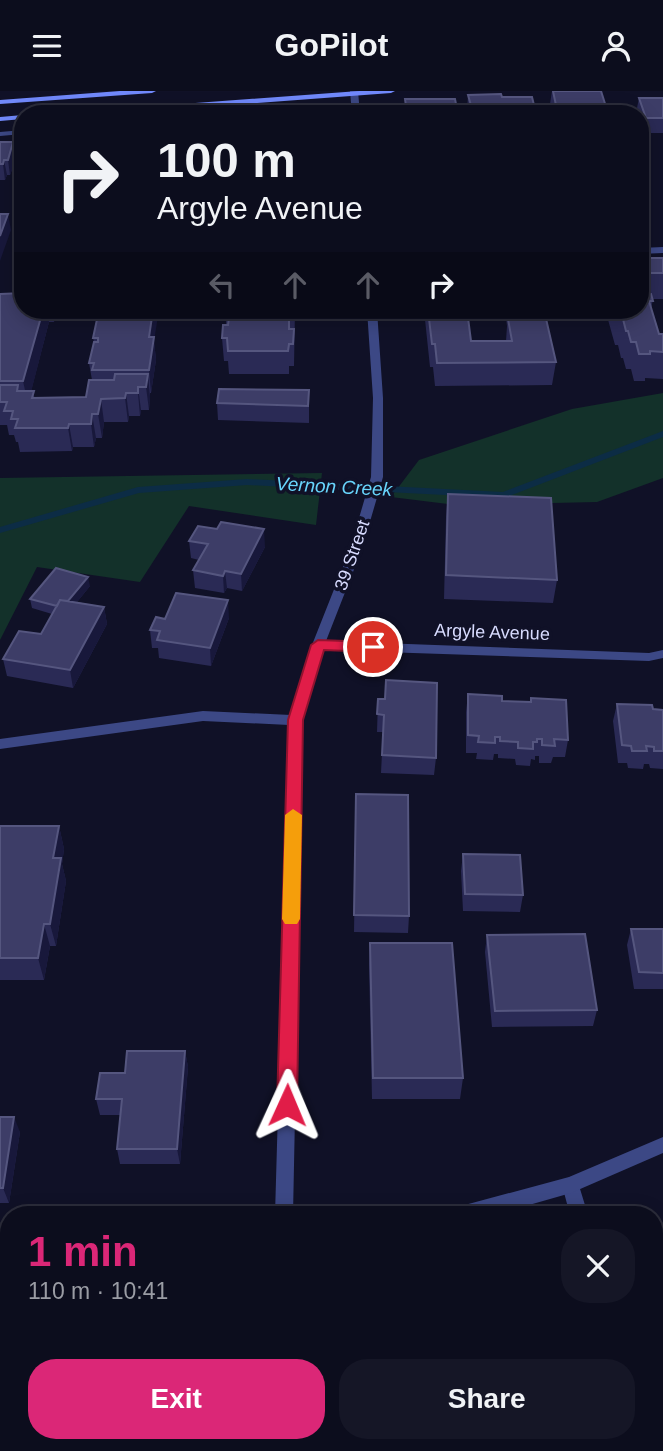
<!DOCTYPE html>
<meta charset="utf-8">
<style>
:root{--surface:#0c0d1d;--page:#151626;--text:#f1f3f6;--muted:#9a9ca4;--line:#2c2d3b;--accent:#db2777}
body{margin:0;font-family:Arial,sans-serif;background:var(--page);color:var(--text);height:100vh;display:flex;flex-direction:column;font-size:26px;white-space:nowrap}
*{box-sizing:border-box;margin:0}
p{font-size:23px;color:var(--muted)}
.icon{flex:none;width:38px;height:38px;fill:none;stroke:currentColor;stroke-width:2;stroke-linecap:round;stroke-linejoin:round}
.map{position:relative;flex:1;overflow:hidden}
.panel{position:absolute;left:0px;top:1115px;width:663px;height:247px;display:flex;flex-direction:column;background:var(--surface);border-radius:28px 28px 0 0;box-shadow:0 4px 18px #0003,0 0 0 2px var(--line)}
.panel>*{flex:none}
.top-card{position:absolute;left:14px;top:14px;width:635px;height:214px;border-radius:28px;box-shadow:0 4px 18px #0003,0 0 0 2px var(--line);background:#0c0d1d;color:var(--text);overflow:hidden}
.pin{position:absolute;display:grid;place-items:center;width:60px;height:60px;color:#fff;margin:-30px;border:4px solid #fff;border-radius:50%;box-shadow:0 2px 7px #0007}
.me{position:absolute;width:77px;margin:-38px;rotate:1deg;stroke-linejoin:round;filter:drop-shadow(0 0 5px #0008)}
.turn{display:flex;align-items:center;gap:24px;height:147px;padding:0 28px;font-size:32px}
.turn .icon{width:91px;height:91px;stroke-width:2.5}
.turn b{display:block;font-size:49px;line-height:60px}
.lanes{display:flex;align-items:center;height:66px;padding:0 28px;background:#0003;justify-content:center;gap:35px;direction:ltr}
.lanes .off{opacity:.35}
.round{display:grid;place-items:center;flex:none;width:74px;height:74px;border-radius:28px;background:var(--page)}
.overview{display:flex;align-items:center;justify-content:space-between;height:119px;padding:0 28px}
h1{font-size:42px;font-weight:700;line-height:52px;color:var(--accent)}
.cta{display:flex;gap:14px;margin-top:auto;padding:14px 28px}
.cta a{flex:1;height:80px;border-radius:28px;background:var(--accent);color:#fff;font-size:28px;font-weight:700;line-height:80px;text-align:center}
.cta a+a{background:var(--page);color:var(--text)}
header{display:flex;justify-content:space-between;align-items:center;height:91px;padding:0 28px;background:var(--surface);font-size:32px;font-weight:700}
.map>svg:first-child{display:block}
.green{fill:#13312a}
.lines{fill:none;stroke-linecap:round;stroke-linejoin:round}
.stream{fill:#0c2c45;fill-rule:evenodd}
.service{fill:#3c4885;fill-rule:evenodd}
.minor{fill:#3c4885;fill-rule:evenodd}
.tertiary{fill:#3c4885;fill-rule:evenodd}
.secondary{fill:#7189fc;fill-rule:evenodd}
.wall{fill:#2a2a55}
.shaded-wall{fill:#18183b}
.building{fill:#3d3d67;stroke:#55567f;stroke-width:2}
.route{fill:#e11d48;stroke:#92132f;stroke-width:2}
.slow{fill:#f59e0b}
.labels{text-anchor:middle;stroke-width:7;stroke-linejoin:round;paint-order:stroke}
.street-label{font-size:18px;fill:#d7dbfe;stroke:#101127}
.water-label{font-size:19px;font-style:italic;fill:#68d5fc;stroke:#101127}
</style>
<header><svg class="icon" aria-label="menu" viewBox="0 0 24 24"><path d="M4 6h16M4 12h16M4 18h16"/></svg>GoPilot<svg class="icon" aria-label="person" viewBox="0 0 24 24"><circle cx="12" cy="8" r="4"/><path d="M4 21q1-7 8-7t8 7"/></svg></header>
<div class="map">
<svg width="663" height="1360" viewBox="0 0 663 1360">
<rect width="100%" height="100%" fill="#101127"/>
<path class="green" d="M663,302V387L597,411L456,414L391,406L419,369L572,318Z
M322,382L316,434L189,415L140,491L37,476L0,549V387Z"/>
<g class="lines">
<path class="stream" d="M663,340V346L504,407L247,394L139,402L0,442V436L138,396L247,388L503,401Z"/>
<path class="service" d="M239,20L242,23H229L230,21Z
M23,39V43L0,45V41Z"/>
<path class="minor" d="M350,0H358L360,23H352Z
M663,156V162L640,163V157Z
M367,219H377L383,307V386L362,458L326,550L649,562L663,559V567L649,570L323,559L303,629L293,1124H275L289,634L203,630L0,658V648L203,620L291,624L312,554L350,458L371,386L373,307Z
M571,1086L577,1088L588,1124H570L562,1094L565,1088Z
M597,1353H617V1360H597Z"/>
<path class="tertiary" d="M663,1046V1062L571,1102L494,1124H452L455,1118L461,1115L569,1086Z
M9,1224V1244L0,1246V1226Z"/>
<path class="secondary" d="M120,0H156L152,2L0,13V9Z
M359,0H395L391,2L110,23H70L74,21Z
M23,24V28L0,30V26Z"/>
</g>
<path class="wall" d="M552,0H601L607,19L606,23H553L550,13Z
M468,4L502,6L535,18V23H468L467,19Z
M639,7H663V42H643L640,34V23H636V22Z
M0,51H13L16,67L10,84H7L5,89H0Z
M23,120V153V152H20L17,136Z
M640,167H663V208H653L651,219L659,243H663V288L645,287V290H634L631,278H626L623,267H621L618,254H615L607,225L608,219H640Z
M0,203L23,219H55L56,223L54,231H49L31,300L35,307L86,306L92,289L89,272L94,251L93,247L154,250L156,269L151,302H150L149,319H141L140,325H129L128,331H104L102,347H96L94,356H73L72,360L20,361L18,351H16L14,344H9L7,334H0Z
M226,219H295L294,275H289V283H229L228,270H224L222,247L226,234Z
M424,219H467L471,250H506L507,235L505,219H544L556,271L552,294L435,295L433,276H430Z
M309,299V332L218,329L217,312Z
M448,403L557,489L553,512L444,508L446,426Z
M189,450L265,456L242,500L227,497L224,502L195,497L193,479L199,469L191,467Z
M90,495L77,511L104,516L107,533L73,597L7,585L3,568L41,543L52,523L32,517L30,508Z
M229,527L211,575L159,567L158,557H152L150,539L165,528Z
M468,603L502,610L531,611V607L568,649L565,666H553L551,672H539V665H535V669L531,668L530,675L516,674L515,668L498,667V663H494L493,669L476,668L477,662H466V621Z
M378,608L436,667L434,684L381,682L383,641H377Z
M617,613L663,619V678L650,677L649,673H644L643,678L628,677L627,672H618L613,630Z
M356,703L409,825L408,842L354,841Z
M0,735H59L64,758L62,773L66,790L56,855H50L44,889H0Z
M463,763L523,804L520,821L463,820L461,780Z
M631,838H663V898H634L627,854Z
M487,844L597,919L593,935L492,936L485,861Z
M370,852L463,987L460,1008H372L369,874Z
M185,960L188,976L180,1073H120L117,1058L120,1024H100L96,1008L125,982Z
M0,1026L20,1041L9,1112H0Z"/>
<path class="shaded-wall" d="M13,51L16,67L10,84L8,69Z
M4,69L7,84L5,89L3,73Z
M8,123L11,139L0,170V145Z
M43,219H47L49,231L28,313L23,290Z
M52,219H55L56,223L54,231Z
M153,219H159L154,250L156,269L151,302L149,279V246Z
M148,283L150,306L149,319L146,296Z
M138,296L141,319L140,325L138,302Z
M126,302L129,325L128,331L125,307Z
M101,308L104,331L102,347L98,323Z
M92,323L96,347L94,356L91,333Z
M69,333L73,356L72,360L68,337Z
M264,438L265,456L242,500L241,483Z
M225,480L227,497L224,502L223,485Z
M88,486L90,495L65,526L63,517Z
M228,509L229,527L211,575L210,557Z
M104,516L107,533L73,597L70,579Z
M59,735L64,758L62,773L66,790L56,855L50,833L53,767Z
M44,833L50,855L44,889L38,867Z
M185,960L188,976L180,1073L177,1058Z
M14,1026L20,1041L9,1112L3,1097Z"/>
<path class="building" d="M553,0H601L607,19H598L599,22L557,19Z
M501,3L502,6H532L535,18L491,22L490,18H472L468,4Z
M639,7H663V27H646Z
M405,8H455L458,23H407Z
M0,51H13L8,69H4L3,73H0Z
M22,120L23,136H17Z
M0,123H8L0,145Z
M640,167H663V182H644L645,184H641L647,203H651L653,210H649L659,243H663V261L650,260V263H639L636,251H631L628,240H626L623,228H619L617,219H640Z
M23,202V219H43L23,290H0V203Z
M99,219H153L149,246H154L149,279H92L94,272H89L94,251H98V247H93Z
M226,219H294V222H289V238H294L293,253H289L288,260H228L227,247H222L223,234H228L229,226H225Z
M428,219H467L471,250H512L508,228H512L511,219H544L556,271L437,272L435,253H432Z
M115,283H148L146,296H138V302H126L125,307L101,308L98,323H92L91,333H69L68,337H15L18,328H11L13,320H4L7,311H0V294H18L17,300H34L32,307L86,306L89,289H114Z
M219,298L309,299L308,315L217,312Z
M448,403L551,407L557,489L446,484Z
M221,431L264,438L241,483L225,480L223,485L193,479L208,453L189,450L198,435L217,438Z
M56,477L88,486L68,510L60,509L57,515L30,508Z
M176,502L228,509L210,557L157,549L160,540L150,539L156,526L165,528Z
M60,509L104,516L70,579L3,568L19,540L41,543Z
M386,589L437,592L436,667L382,664L384,624L377,623L378,608H385Z
M468,603L502,605V610L531,611V607L566,609L568,649L554,648L555,655L542,654V648H537V651H533V658L518,657V651L500,650V646H495V652L478,651L479,645L468,644Z
M617,613L652,614L653,618L663,619V660H654V656L646,655L647,660H632L631,655L622,654Z
M356,703L408,704L409,825L354,824Z
M0,735H59L53,767H61L50,833H44L38,867H0Z
M463,763L520,764L523,804L465,803Z
M631,838H663V882L639,881Z
M585,843L597,919L495,920L487,844Z
M370,852H452L463,987H373Z
M127,960H185L177,1058H117L122,1008H96L100,982H125Z
M0,1026H14L3,1097H0Z"/>
<path class="route" d="M318,549L373,551L381,556L373,561L324,559L303,629L297,1014L294,1020L287,1022L280,1020L277,1014L288,629L311,554Z"/>
<path class="slow" d="M293,718L302,724L300,828L297,833H285L282,828L285,724Z"/>
<g class="labels">
<g class="street-label">
<text transform="translate(352 464) rotate(-71)" y="6">39 Street</text>
<text transform="translate(492 541) rotate(2)" y="6">Argyle Avenue</text>
</g>
<g class="water-label">
<text transform="translate(334 395) rotate(3)" y="7">Vernon Creek</text>
</g>
</g>
</svg>
<div class="pin" style="left:373px;top:556px;background:#d93025"><svg class="icon" aria-label="arrive" viewBox="0 0 24 24"><path d="M6 21V4h12l-3 4 3 4H6"/></svg></div>
<svg class="me" style="left:287px;top:1014px" viewBox="-20 -20 40 40"><path d="M0-17L14 15 0 8-14 15z" fill="#e11d48" stroke="#fff" stroke-width="4"/></svg>
<div class="top-card">
<div class="turn"><svg class="icon" aria-label="right" viewBox="0 0 24 24"><path d="M7 20v-9h11M14 6l5 5-5 5"/></svg><div><b>100 m</b>Argyle Avenue</div></div>
<div class="lanes"><svg class="icon off" aria-label="left" viewBox="0 0 24 24"><path d="M17 20v-9H6M10 6l-5 5 5 5"/></svg><svg class="icon off" aria-label="ahead" viewBox="0 0 24 24"><path d="M12 20V5M6 11l6-6 6 6"/></svg><svg class="icon off" aria-label="ahead" viewBox="0 0 24 24"><path d="M12 20V5M6 11l6-6 6 6"/></svg><svg class="icon" aria-label="right" viewBox="0 0 24 24"><path d="M7 20v-9h11M14 6l5 5-5 5"/></svg></div>
</div>
<section class="panel">
<div class="overview"><div><h1>1 min</h1><p>110 m · 10:41</p></div><a class="round"><svg class="icon" aria-label="close" viewBox="0 0 24 24"><path d="M6 6l12 12M18 6L6 18"/></svg></a></div>
<div class="cta"><a>Exit</a><a>Share</a></div>
</section>
</div>
